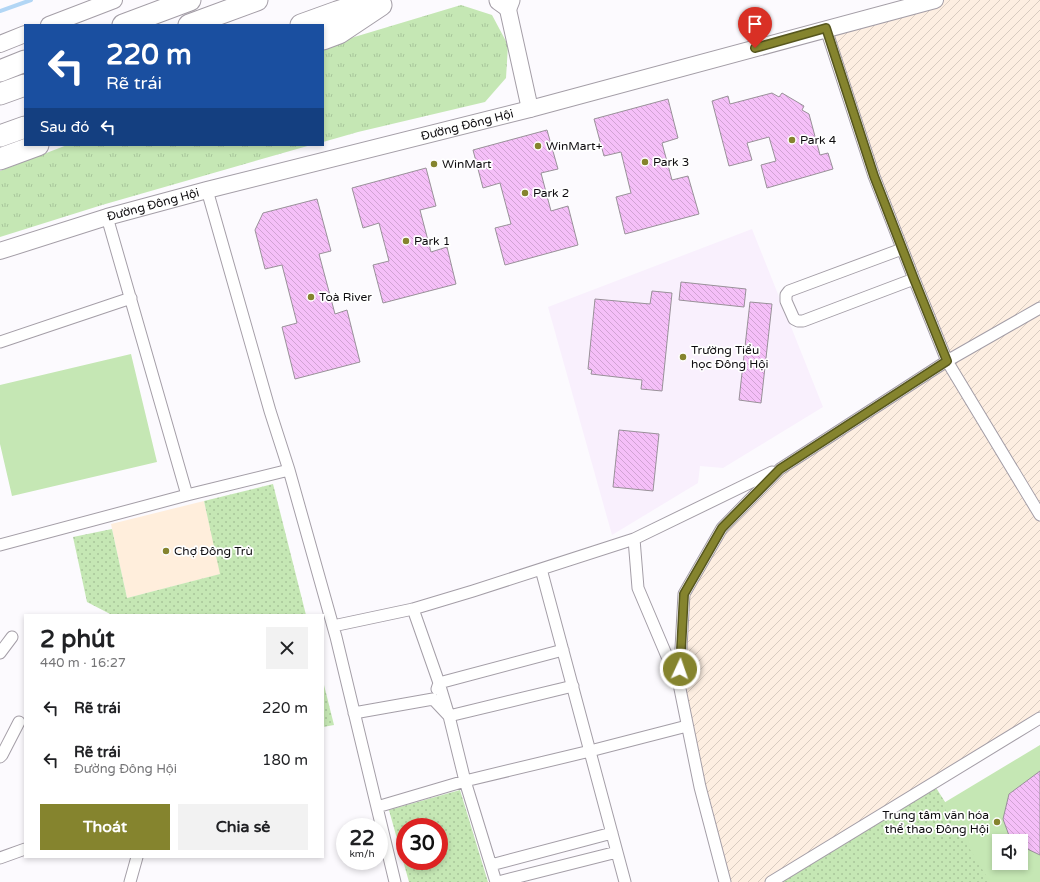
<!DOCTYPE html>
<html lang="vi">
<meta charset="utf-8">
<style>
:root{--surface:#fff;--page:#f2f2f2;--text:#202124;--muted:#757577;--accent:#85842e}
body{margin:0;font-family:"Varela Round",sans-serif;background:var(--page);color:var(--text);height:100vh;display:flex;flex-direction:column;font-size:15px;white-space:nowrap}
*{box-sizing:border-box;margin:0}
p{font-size:13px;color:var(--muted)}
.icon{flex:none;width:22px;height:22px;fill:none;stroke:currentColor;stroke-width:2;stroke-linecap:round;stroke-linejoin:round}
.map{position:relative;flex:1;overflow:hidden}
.details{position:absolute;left:24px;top:614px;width:300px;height:244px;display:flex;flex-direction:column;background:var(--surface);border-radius:0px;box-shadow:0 2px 6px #0003}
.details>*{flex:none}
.top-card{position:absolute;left:24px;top:24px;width:300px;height:122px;border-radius:0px;box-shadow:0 2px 6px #0003;background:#1a4fa0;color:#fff;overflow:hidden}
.controls{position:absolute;left:992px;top:834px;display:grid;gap:8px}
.controls a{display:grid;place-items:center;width:36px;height:36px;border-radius:0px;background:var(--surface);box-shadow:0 2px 6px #0003;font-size:20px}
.speed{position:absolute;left:336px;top:818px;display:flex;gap:8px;font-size:20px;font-weight:700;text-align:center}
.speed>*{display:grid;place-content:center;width:52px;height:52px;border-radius:50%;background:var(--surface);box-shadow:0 2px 6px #0003;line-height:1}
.speed small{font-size:10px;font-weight:400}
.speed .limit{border:6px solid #d22;background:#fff;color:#111}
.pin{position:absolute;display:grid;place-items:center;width:34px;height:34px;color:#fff;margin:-41px -17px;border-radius:50% 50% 50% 0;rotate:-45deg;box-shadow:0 0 4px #0007}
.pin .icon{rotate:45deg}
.me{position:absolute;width:44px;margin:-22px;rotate:3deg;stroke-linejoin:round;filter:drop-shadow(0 0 3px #0008)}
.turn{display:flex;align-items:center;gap:14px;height:84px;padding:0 16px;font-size:18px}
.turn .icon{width:52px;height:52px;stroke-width:2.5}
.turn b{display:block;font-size:28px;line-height:34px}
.then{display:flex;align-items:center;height:38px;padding:0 16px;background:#0003;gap:8px;font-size:15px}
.round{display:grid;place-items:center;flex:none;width:42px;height:42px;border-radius:0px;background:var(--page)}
.overview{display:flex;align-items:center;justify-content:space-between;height:68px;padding:0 16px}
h1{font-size:24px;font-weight:700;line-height:30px}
.primary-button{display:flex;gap:8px;margin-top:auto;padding:8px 16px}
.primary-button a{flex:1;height:46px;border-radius:0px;background:var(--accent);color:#fff;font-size:16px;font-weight:700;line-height:46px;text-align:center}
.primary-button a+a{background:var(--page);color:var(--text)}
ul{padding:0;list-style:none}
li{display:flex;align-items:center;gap:12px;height:52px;padding:0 16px}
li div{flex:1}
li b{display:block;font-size:15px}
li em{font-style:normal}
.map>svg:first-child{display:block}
.commercial{fill:#ffeedc}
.industrial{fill:url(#industrial-furrows)}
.built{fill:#f9f0fd}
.grass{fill:url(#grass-tufts)}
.garden{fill:url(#garden-dots);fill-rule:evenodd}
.pitch{fill:#c5e7b4;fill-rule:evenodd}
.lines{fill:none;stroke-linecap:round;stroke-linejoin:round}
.stream{stroke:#b2d6f5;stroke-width:4}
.building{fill:url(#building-back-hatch);stroke:#999199}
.street-casing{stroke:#a49ea7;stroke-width:13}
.secondary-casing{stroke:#a49ea7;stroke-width:18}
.highway-casing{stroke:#a49ea7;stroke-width:23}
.street{stroke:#fff;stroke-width:11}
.secondary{stroke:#fff;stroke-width:16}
.highway{stroke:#fff;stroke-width:21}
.route-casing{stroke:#56561e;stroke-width:10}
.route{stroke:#85842e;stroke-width:7}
.poi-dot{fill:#85842e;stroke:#fff;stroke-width:1.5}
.labels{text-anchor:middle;stroke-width:3.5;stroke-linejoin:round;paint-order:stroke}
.street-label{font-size:12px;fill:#0d0b0e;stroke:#fff}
.poi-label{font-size:12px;fill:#0d0b0e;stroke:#fff;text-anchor:start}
</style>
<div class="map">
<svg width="1040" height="882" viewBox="0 0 1040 882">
<defs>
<pattern id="industrial-furrows" width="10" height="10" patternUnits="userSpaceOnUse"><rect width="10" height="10" fill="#fdeee1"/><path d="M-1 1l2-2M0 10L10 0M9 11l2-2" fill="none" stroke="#d8cbc0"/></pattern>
<pattern id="grass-tufts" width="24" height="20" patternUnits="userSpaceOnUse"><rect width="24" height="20" fill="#c5e7b4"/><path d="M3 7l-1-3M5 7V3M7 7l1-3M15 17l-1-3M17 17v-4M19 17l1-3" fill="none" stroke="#a8c59a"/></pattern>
<pattern id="garden-dots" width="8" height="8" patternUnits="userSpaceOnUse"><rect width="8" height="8" fill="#c5e7b4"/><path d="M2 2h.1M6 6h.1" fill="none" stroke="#a8c59a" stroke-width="1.8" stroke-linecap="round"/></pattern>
<pattern id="building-back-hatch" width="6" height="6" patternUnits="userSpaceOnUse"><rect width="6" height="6" fill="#f5bff8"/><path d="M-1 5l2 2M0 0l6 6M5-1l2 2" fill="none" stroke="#d1a3d3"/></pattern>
</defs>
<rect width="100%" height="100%" fill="#fcfafe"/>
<path class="commercial" d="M204,501L221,574L127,598L111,524Z"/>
<path class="industrial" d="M935,0H1040V718L771,882H725L679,684L684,594L722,528L780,469L947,361L826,29Z"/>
<path class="built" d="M752,229L823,407L723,468L700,466L698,483L612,535L548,307Z"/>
<path class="grass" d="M461,5L492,15L508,45L506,78L485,102L358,132L323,142V48L351,38Z
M67,145H311L102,205L0,237V171Z"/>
<path class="garden" d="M273,484L306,615H112L87,602L73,537L112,529L127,598L220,574L204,501Z
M323,681L334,725L323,727Z
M933,783L996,882H771Z
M460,790L488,882H409L389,810ZM405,827H439V861H405Z"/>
<path class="pitch" d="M131,354L157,462L12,496L0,444V385Z
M1040,745V882H990L942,804ZM999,841H1021V863H999Z"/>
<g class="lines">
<path class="stream" d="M0,11L31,0"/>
</g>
<path class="building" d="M772,93L779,97L782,93L804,106L802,110L809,114L820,155L828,153L833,169L767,188L761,165L776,161L769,137L747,143L752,160L729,166L712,101L728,96L730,104Z
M668,99L678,138L662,143L672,180L688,176L699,214L625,234L616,197L631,193L621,152L604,156L594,119Z
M547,130L558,169L541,173L551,211L568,206L578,245L505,265L495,228L511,224L500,183L483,188L473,150Z
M426,168L436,206L420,210L431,252L447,247L456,284L383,303L373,265L389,261L379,223L363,228L352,188Z
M317,199L331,251L319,254L335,314L347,310L360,362L295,379L282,327L297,323L282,265L265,269L255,230L263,213Z
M681,282L746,289L744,307L679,300Z
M652,291L672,293L662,391L641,389L642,380L591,374L592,370L588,369L595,299L650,304Z
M750,302L772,304L761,403L739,400Z
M619,430L659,434L653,491L613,487Z
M1040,771V855L1021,846V841H1011L1003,819L1009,794Z"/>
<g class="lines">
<g class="street-casing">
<path id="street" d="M826,29L874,176L914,279L947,361L1040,515
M207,190L270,411L289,470L336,637L395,882
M107,217L187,495
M902,249L789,291L786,295V301L794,319L798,321H803L914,279
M0,342L131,298
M0,545L187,495L289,470
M541,569L625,882
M413,609L439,683L449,716L465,781L496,882
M333,626L413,609L473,591L634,539
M0,653L12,637
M677,680L638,588L634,539L772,472
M437,689L439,683L563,650
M433,699L449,716L573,686
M354,713L433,699
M0,757L2,755L19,722
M377,807L465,781L590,751L687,726
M0,858L25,849
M491,865L612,833
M130,882L137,857
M498,882L617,852
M725,882L700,787L679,684L684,594L722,528L780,469L947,361L1040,308
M771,882L1040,718"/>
</g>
<g class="secondary-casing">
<g id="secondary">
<path d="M507,5L530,109"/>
<path d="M49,25L114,0"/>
<path d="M0,44L25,34"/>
<path id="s1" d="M0,251L107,217L207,190L530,109L935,0"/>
</g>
</g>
<g class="highway-casing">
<path id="highway" d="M500,0L507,5L509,0
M123,25L190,0
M189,25L257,0
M301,25L337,12L374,0
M323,39L339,33L381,5
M0,71L25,61
M0,94L25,85
M0,136L25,127
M0,159L38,145"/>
</g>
<use href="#street" class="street"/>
<use href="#secondary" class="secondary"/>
<use href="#highway" class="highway"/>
</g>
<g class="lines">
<g class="route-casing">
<path id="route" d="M680,669L684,594L722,528L780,469L947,361L914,279L874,176L826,28L755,48"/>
</g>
<use href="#route" class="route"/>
</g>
<g class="poi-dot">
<circle cx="792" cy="140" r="4"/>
<circle cx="538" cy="146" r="4"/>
<circle cx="645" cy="162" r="4"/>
<circle cx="434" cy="164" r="4"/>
<circle cx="525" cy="193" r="4"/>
<circle cx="406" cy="241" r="4"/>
<circle cx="311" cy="297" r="4"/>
<circle cx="683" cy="357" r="4"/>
<circle cx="166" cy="551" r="4"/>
<circle cx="997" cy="822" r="4"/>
</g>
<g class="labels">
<g class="street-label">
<text dy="4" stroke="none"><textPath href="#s1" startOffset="484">Đường Đông Hội</textPath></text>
<text dy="4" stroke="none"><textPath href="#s1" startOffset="160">Đường Đông Hội</textPath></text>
</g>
<g class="poi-label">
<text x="800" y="144">Park 4</text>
<text x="546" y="150">WinMart+</text>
<text x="653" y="166">Park 3</text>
<text x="442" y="168">WinMart</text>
<text x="533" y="197">Park 2</text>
<text x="414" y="245">Park 1</text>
<text x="319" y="301">Toà River</text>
<text x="691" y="354">Trường Tiểu<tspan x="691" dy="14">học Đông Hội</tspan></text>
<text x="174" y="555">Chợ Đông Trù</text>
<text x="989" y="819" text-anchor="end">Trung tâm văn hóa<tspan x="989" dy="14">thể thao Đông Hội</tspan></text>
</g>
</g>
</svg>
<div class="controls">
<a><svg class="icon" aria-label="sound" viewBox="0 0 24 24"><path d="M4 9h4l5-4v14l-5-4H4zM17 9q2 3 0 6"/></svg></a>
</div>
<div class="speed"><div>22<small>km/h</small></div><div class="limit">30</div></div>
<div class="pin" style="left:755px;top:48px;background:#d93025"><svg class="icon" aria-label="arrive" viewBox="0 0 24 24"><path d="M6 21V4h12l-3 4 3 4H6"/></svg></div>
<svg class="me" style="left:680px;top:669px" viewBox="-20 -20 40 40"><circle r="17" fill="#85842e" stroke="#fff" stroke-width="3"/><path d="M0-11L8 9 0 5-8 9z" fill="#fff"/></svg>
<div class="top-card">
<div class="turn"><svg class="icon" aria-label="left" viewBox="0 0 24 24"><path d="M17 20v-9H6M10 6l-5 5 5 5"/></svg><div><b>220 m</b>Rẽ trái</div></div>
<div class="then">Sau đó<svg class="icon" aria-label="left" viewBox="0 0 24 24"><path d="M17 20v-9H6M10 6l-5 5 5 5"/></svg></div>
</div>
<section class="details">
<div class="overview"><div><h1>2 phút</h1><p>440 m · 16:27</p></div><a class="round"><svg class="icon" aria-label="close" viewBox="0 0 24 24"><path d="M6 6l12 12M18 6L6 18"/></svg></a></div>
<ul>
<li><svg class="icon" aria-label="left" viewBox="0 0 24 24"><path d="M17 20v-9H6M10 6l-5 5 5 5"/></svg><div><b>Rẽ trái</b></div><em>220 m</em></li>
<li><svg class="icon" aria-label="left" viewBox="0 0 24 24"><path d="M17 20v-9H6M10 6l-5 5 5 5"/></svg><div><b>Rẽ trái</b><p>Đường Đông Hội</p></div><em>180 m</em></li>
</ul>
<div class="primary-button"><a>Thoát</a><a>Chia sẻ</a></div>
</section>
</div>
